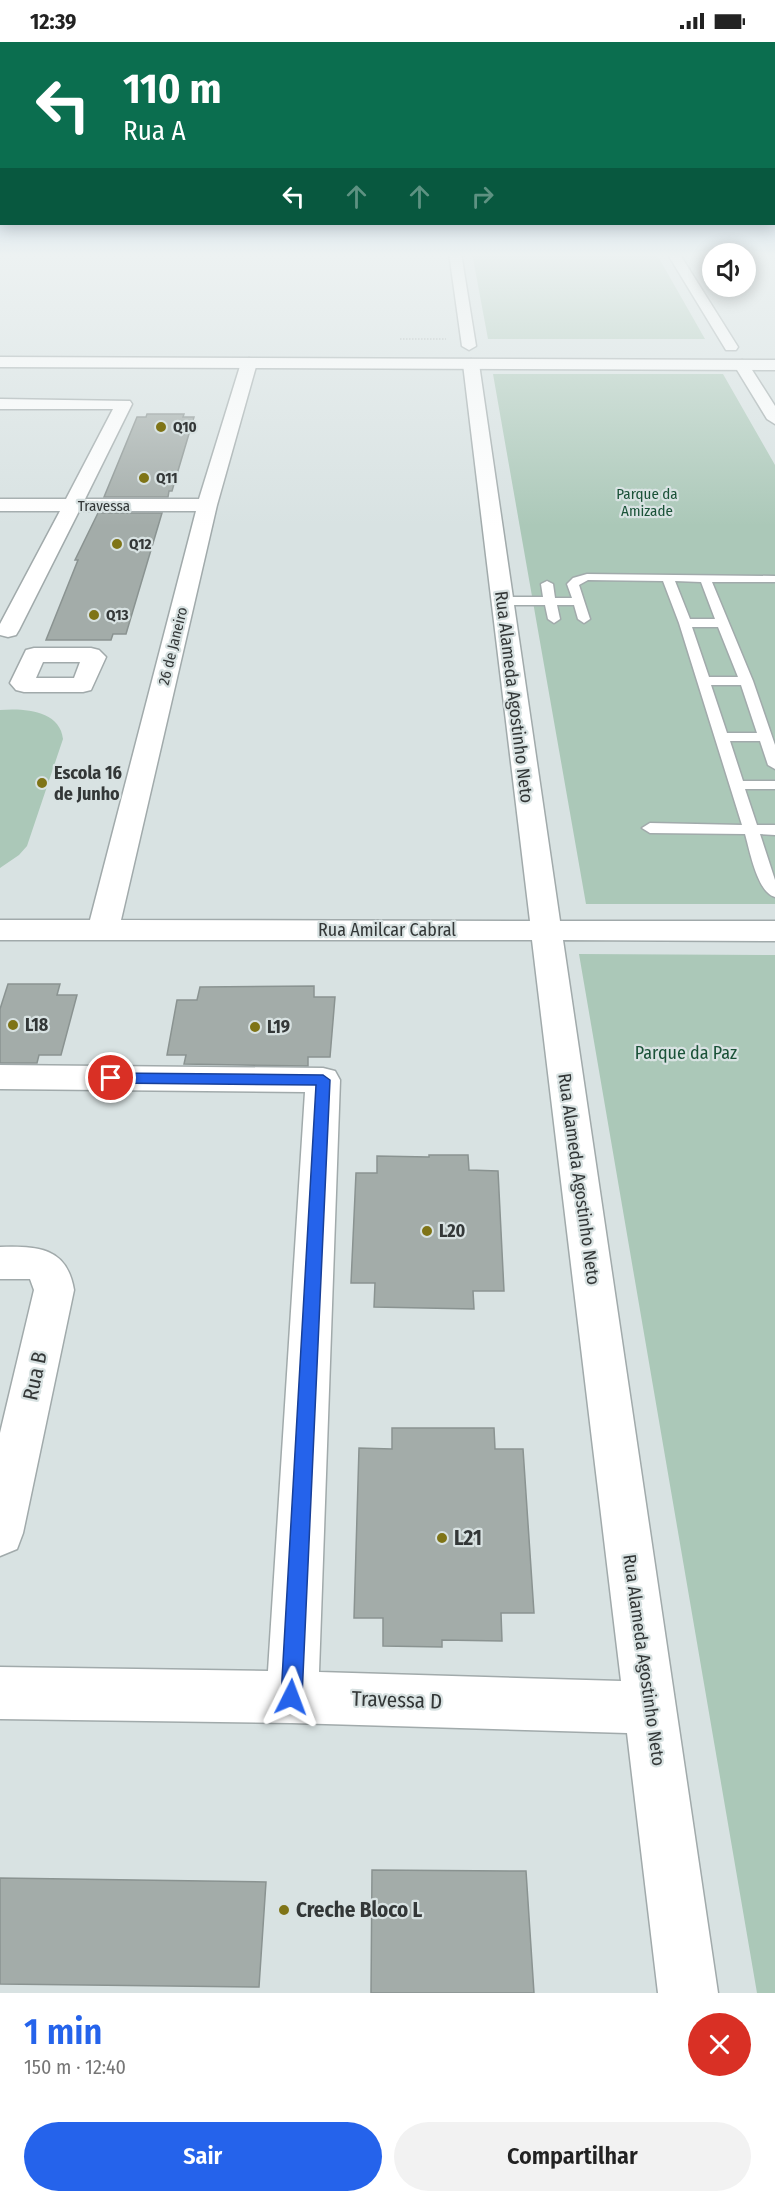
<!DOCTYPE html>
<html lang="pt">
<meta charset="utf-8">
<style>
:root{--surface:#fff;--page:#f2f2f2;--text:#222;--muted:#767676;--accent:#2563eb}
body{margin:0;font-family:"Fira Sans Condensed",sans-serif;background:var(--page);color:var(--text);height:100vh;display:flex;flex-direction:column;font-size:22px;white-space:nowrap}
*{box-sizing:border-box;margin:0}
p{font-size:20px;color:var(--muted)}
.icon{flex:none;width:33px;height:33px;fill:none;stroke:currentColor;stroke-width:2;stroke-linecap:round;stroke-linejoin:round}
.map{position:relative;height:1951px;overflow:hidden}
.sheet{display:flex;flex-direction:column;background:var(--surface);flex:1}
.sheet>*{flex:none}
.top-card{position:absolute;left:0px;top:0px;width:776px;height:183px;box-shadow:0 3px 15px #0003;background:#0b6e4f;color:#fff;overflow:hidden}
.tools{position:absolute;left:702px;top:201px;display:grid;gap:12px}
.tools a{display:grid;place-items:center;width:54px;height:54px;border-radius:50%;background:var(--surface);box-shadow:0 3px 15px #0003;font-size:30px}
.pin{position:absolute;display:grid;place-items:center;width:51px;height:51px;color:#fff;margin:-26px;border:3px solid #fff;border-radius:50%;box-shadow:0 2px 6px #0007}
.me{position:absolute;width:66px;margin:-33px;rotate:3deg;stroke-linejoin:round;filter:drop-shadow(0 0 4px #0008)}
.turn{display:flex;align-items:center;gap:21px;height:126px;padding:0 24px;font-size:27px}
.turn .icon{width:78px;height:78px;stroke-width:2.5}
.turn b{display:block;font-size:42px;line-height:51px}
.lanes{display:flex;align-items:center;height:57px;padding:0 24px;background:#0003;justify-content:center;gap:30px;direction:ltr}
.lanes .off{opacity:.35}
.round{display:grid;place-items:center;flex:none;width:63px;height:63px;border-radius:32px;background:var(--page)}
.headline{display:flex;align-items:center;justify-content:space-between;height:102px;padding:0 24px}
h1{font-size:36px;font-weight:600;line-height:45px;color:var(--accent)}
.cta{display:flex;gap:12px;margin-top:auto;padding:12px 24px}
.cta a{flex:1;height:69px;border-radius:36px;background:var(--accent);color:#fff;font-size:24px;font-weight:600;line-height:69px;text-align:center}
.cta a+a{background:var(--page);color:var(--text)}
.status{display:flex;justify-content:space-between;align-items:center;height:42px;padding:0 30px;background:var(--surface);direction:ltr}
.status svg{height:16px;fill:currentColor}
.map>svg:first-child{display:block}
.green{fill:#abc8b8}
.building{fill:#a3aca9;stroke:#8a9391;stroke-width:1.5}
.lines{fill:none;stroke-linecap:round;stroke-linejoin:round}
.lane-casing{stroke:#a1aaab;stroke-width:3}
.street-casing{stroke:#a1aaab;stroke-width:3}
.secondary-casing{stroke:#a1aaab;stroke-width:3}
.path{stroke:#a6aeae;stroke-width:1.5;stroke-dasharray:1.5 1.5;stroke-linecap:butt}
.lane{fill:#fff;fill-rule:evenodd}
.street{fill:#fff;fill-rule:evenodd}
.secondary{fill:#fff;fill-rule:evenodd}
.route{fill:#2563eb;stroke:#184099;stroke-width:1.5}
.poi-dot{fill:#7f7417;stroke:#d8e2e2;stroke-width:2}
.labels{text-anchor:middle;stroke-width:4.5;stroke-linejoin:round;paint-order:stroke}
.far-poi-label{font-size:15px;font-weight:bold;fill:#333737;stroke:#d8e2e2;text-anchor:start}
.far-park-label{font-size:15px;fill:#1a5238;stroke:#d8e2e2}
.far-street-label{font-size:15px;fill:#333737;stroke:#d8e2e2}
.street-label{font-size:18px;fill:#333737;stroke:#d8e2e2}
.poi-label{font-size:18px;font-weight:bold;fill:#333737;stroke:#d8e2e2;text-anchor:start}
.park-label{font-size:18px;fill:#1a5238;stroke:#d8e2e2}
.near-street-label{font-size:21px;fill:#333737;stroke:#d8e2e2}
.near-poi-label{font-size:21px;font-weight:bold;fill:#333737;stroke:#d8e2e2;text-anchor:start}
</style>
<div class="status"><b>12:39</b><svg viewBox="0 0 49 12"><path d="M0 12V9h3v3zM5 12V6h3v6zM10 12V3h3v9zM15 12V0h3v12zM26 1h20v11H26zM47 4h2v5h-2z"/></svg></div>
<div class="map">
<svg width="775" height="1951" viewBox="0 0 775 1951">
<rect width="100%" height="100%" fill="#d8e2e2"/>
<path class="green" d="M472,211H656L705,297H488Z
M493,332H723L775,423V862H586Z
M0,668C23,666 60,668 63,697L27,804L19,813L0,826Z
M579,912L775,913V1951H757Z"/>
<path class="building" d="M147,372H184L183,375H194L172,449H169L168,455H104L137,375H146Z
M98,471H162L126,592H113L111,598H46L78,518H75Z
M8,942H60L57,953H77L61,1013H39L37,1021H0V967Z
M314,944V955H335L330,1015H308V1024L184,1022L186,1013H167L177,958H197L200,945Z
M429,1113H468L469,1128L498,1129L504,1249H473L474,1267L374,1265L375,1241H351L356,1131H377V1114L429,1115Z
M392,1386H494L495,1407H523L534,1571H501L502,1599L442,1598V1605L383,1604V1576H354L359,1406L392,1407Z
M372,1828L526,1829L534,1951H371Z
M0,1836L266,1840L259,1945L0,1942Z"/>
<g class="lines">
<g class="lane-casing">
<path id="lane" d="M587,532L775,534V540H712L753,639L775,703V727L768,723L760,699H730L743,739H775V747H745L757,783H775V793L760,792L775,838V855C757,850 750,809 745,792L650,791L642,786L650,781L742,783L679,581L663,539L588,538L579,543L590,577L584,581L578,577L574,563H557L560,577L554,581L548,577L545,563H502L496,559L502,555H543L541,542L547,539L553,542L555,556H572L567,542L573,536ZM675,539L701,540L715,577H690ZM692,585H718L738,635H709ZM711,643H741L757,691H727Z"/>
</g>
<g class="street-casing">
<path id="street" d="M449,211H461L476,304L469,308L462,304Z
M667,211H679L738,305L736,308H726Z
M249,316L257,321L217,463L121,878L530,879L463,322L471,317L479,322L560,879H775V899L563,898L718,1951H658L627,1691L292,1681L0,1677V1625L268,1629L305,1050L0,1047V1023L323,1026L335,1029L340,1038L319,1630L621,1639L532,898H0V878H90L196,469H79L19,588L16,593L8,595L0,593V582L60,469H0V457H66L113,367H0V357L130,359L132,362L85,457H199L241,321Z
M742,318L747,320L775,364V382L767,377L734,323Z
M34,606H91L99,608L106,615L91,648L83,650H24L16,648L10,641L26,608ZM43,620H80L74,636H36Z
M0,1205C37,1204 67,1205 74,1248L23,1491L17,1507L0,1514V1391L34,1248L30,1237H0Z"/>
</g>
<g class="secondary-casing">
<path id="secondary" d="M0,315L775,318V328L0,325Z"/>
</g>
<path class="path" d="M400,297H446"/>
<use href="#lane" class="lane"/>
<use href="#street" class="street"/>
<use href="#secondary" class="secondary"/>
</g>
<linearGradient id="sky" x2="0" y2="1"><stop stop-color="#87b4db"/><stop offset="0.44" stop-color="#edf2f2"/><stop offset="1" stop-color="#edf2f2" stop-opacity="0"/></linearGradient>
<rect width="775" height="484" fill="url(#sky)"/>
<path class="route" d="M111,1031L323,1033L330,1038L302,1655L299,1663L291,1666L284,1663L281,1655L316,1043L111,1041L104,1036Z"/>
<g class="poi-dot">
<circle cx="161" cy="385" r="6"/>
<circle cx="144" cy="436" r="6"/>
<circle cx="117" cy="502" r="6"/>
<circle cx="94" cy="573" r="6"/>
<circle cx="42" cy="741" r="6"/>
<circle cx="13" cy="983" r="6"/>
<circle cx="255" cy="985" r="6"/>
<circle cx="427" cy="1189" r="6"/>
<circle cx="442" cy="1496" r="6"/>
<circle cx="284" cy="1868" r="6"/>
</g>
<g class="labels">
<g class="far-poi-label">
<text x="173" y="390">Q10</text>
<text x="156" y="441">Q11</text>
<text x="129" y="507">Q12</text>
<text x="106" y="578">Q13</text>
</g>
<g class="far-park-label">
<text x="647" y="457">Parque da<tspan x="647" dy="17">Amizade</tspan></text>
</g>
<g class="far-street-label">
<text x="104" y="469">Travessa</text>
<text transform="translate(173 604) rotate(-76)" y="5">26 de Janeiro</text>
</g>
<g class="street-label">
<text transform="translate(514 655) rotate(83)" y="6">Rua Alameda Agostinho Neto</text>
<text x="387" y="894">Rua Amilcar Cabral</text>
<text transform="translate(579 1137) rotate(82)" y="6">Rua Alameda Agostinho Neto</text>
<text transform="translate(644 1618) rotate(82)" y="6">Rua Alameda Agostinho Neto</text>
</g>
<g class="poi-label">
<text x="54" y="737">Escola 16<tspan x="54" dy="21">de Junho</tspan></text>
<text x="25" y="989">L18</text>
<text x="267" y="991">L19</text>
<text x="439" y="1195">L20</text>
</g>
<g class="park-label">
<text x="686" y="1017">Parque da Paz</text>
</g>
<g class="near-street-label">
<text transform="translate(35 1334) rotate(-78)" y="7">Rua B</text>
<text transform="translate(397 1658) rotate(2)" y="7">Travessa D</text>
</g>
<g class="near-poi-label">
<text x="454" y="1503">L21</text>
<text x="296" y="1875">Creche Bloco L</text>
</g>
</g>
</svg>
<div class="tools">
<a><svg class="icon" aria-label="sound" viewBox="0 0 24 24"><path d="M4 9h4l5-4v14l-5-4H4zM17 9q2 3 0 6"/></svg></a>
</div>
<div class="pin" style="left:111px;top:1036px;background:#d93025"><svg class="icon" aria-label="arrive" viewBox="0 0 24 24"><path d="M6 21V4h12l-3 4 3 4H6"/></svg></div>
<svg class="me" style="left:291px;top:1655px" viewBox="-20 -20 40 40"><path d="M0-17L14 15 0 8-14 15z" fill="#2563eb" stroke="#fff" stroke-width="4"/></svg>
<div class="top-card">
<div class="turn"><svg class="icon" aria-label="left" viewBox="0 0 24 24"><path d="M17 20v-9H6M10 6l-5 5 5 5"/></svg><div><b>110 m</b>Rua A</div></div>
<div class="lanes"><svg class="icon" aria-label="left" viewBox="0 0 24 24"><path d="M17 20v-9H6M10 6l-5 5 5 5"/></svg><svg class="icon off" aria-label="ahead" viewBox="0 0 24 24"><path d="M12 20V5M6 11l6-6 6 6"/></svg><svg class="icon off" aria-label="ahead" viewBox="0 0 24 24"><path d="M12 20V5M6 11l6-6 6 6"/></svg><svg class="icon off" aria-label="right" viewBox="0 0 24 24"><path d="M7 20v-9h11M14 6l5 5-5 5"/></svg></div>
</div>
</div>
<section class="sheet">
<div class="headline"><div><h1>1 min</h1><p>150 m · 12:40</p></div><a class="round" style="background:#d93025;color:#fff"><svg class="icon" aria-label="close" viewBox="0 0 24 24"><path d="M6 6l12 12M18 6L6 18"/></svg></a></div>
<div class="cta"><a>Sair</a><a>Compartilhar</a></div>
</section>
